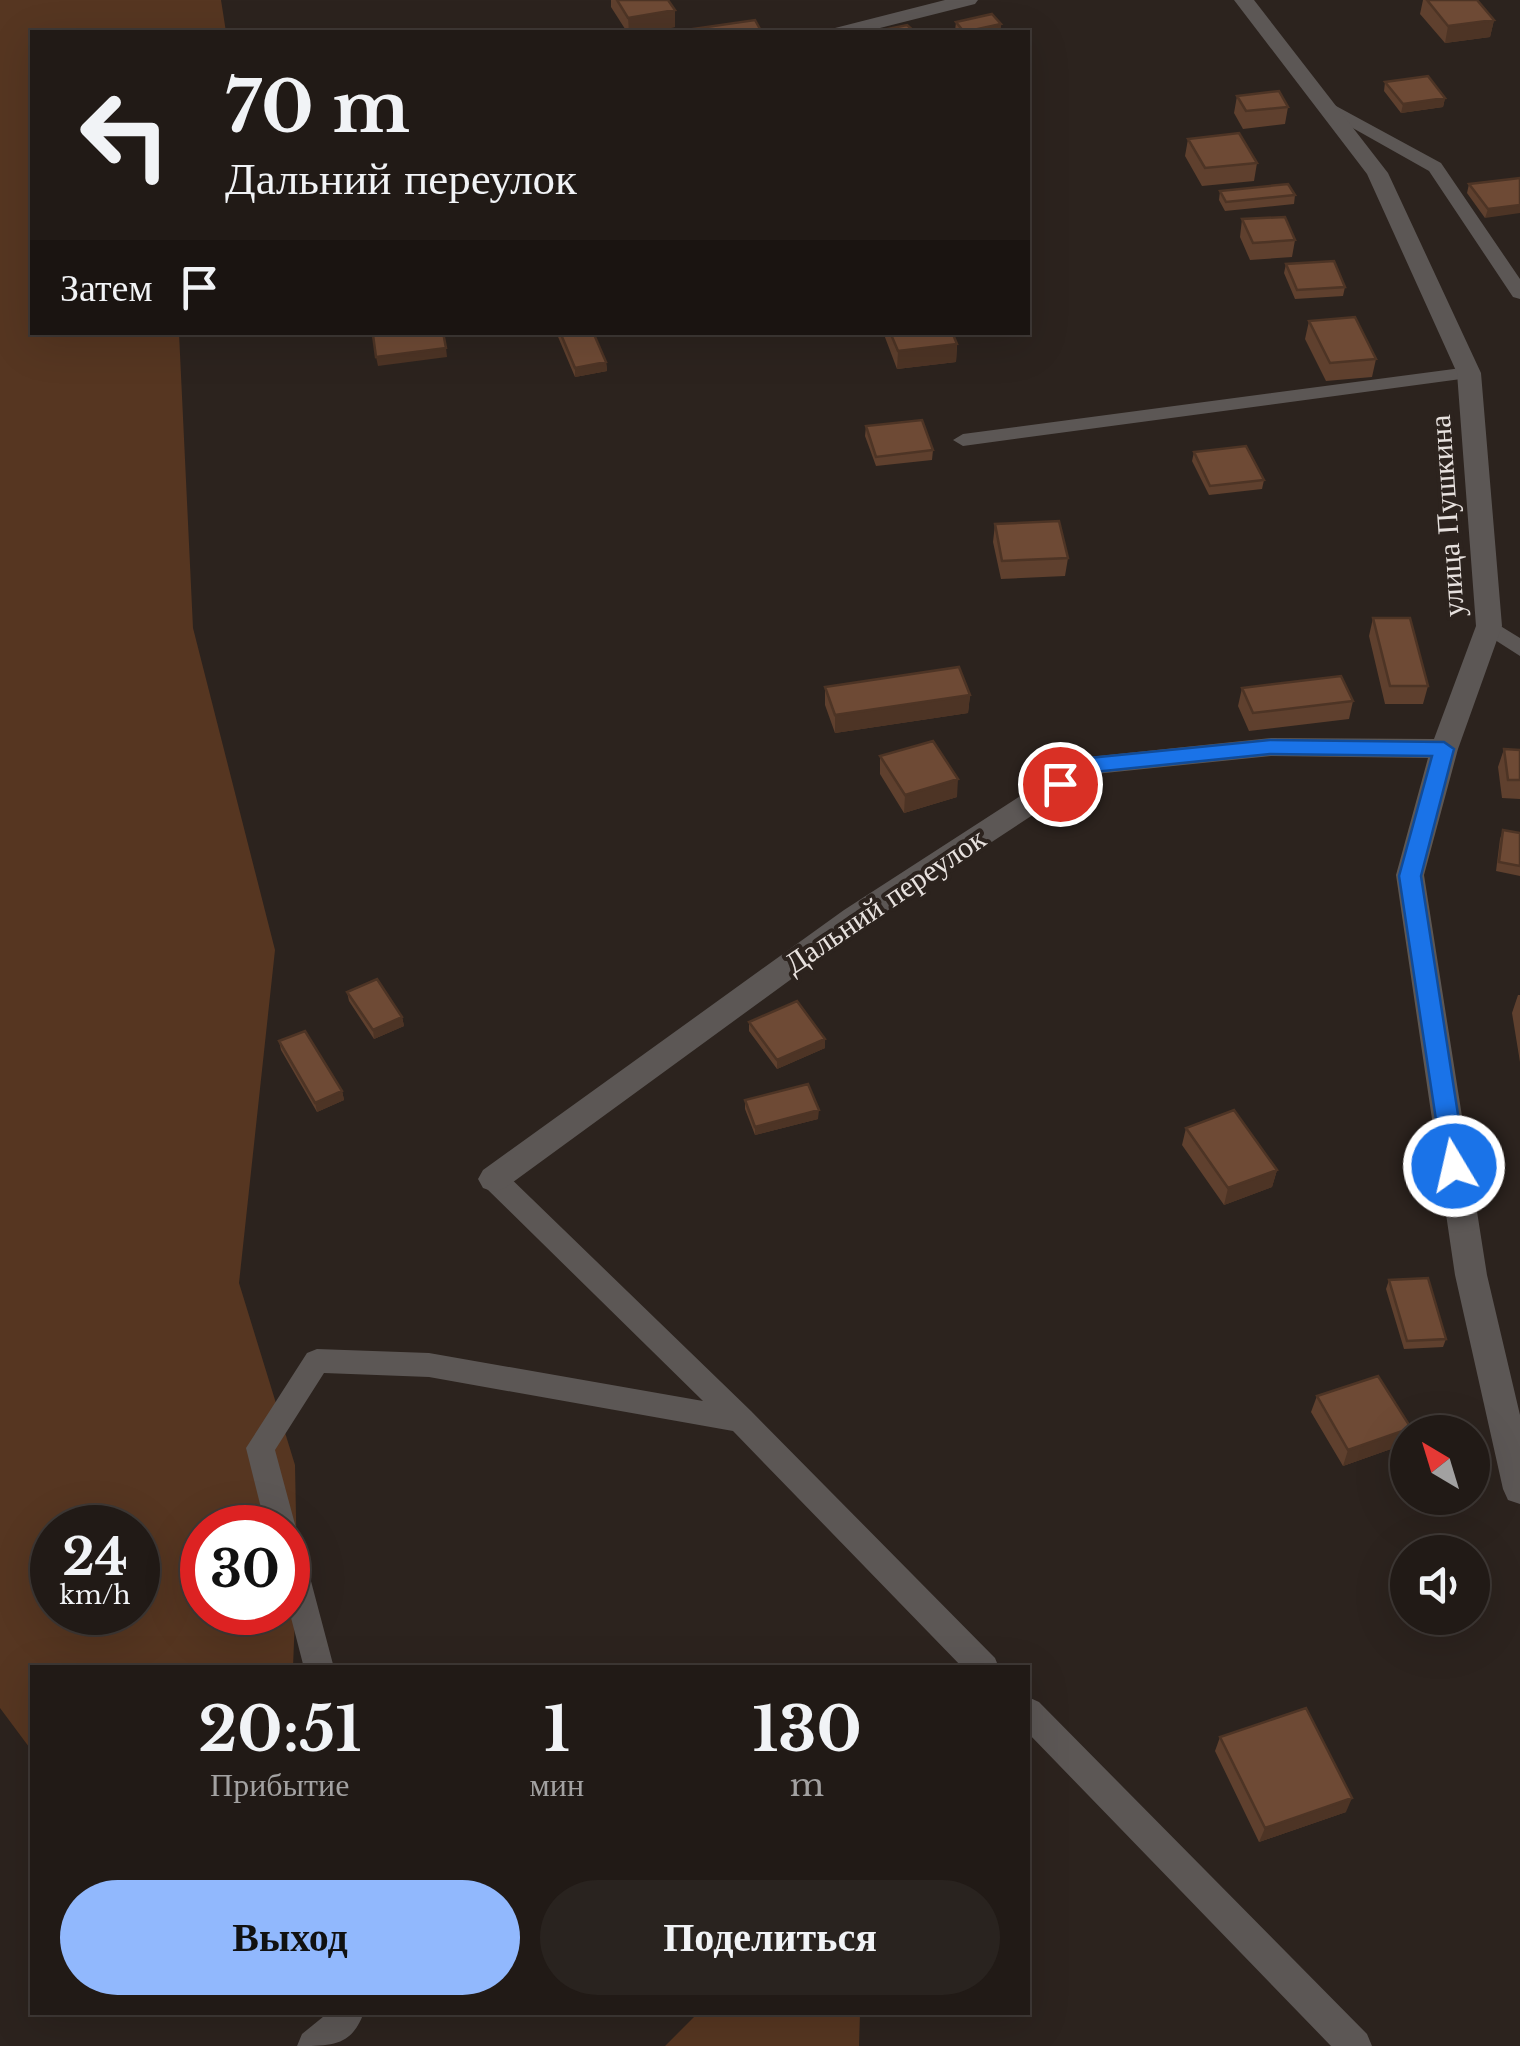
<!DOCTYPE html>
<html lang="ru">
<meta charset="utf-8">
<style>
:root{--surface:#211a16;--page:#29231f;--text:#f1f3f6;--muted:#a2a1a1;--line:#3e3835;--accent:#91b8fd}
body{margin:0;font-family:"Libre Baskerville",serif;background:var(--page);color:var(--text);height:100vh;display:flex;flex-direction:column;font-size:38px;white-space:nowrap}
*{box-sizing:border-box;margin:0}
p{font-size:32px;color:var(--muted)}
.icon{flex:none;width:55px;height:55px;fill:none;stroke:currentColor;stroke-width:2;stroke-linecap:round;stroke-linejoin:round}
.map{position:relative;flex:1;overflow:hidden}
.panel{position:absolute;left:30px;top:1665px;width:1000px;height:350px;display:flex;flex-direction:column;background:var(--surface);border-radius:0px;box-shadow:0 10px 40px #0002,0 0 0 2px var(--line)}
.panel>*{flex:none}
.guide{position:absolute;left:30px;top:30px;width:1000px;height:305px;border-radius:0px;box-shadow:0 10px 40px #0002,0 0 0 2px var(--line);background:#211a16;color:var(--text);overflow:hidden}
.needle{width:65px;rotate:322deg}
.buttons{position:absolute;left:1390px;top:1415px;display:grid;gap:20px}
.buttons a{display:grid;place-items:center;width:100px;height:100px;border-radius:50%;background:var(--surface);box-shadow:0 10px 40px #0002,0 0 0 2px var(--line);font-size:50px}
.speed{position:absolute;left:30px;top:1505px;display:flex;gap:20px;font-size:50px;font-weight:700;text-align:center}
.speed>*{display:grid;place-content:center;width:130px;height:130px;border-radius:50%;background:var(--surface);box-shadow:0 10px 40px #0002,0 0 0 2px var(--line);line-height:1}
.speed small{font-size:25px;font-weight:400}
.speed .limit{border:15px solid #d22;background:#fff;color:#111}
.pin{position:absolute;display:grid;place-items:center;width:85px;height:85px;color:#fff;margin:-42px;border:5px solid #fff;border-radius:50%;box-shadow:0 2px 10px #0007}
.me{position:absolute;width:110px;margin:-55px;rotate:351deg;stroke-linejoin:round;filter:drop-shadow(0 0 8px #0008)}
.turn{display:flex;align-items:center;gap:35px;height:210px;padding:0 30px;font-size:45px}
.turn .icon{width:130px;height:130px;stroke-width:2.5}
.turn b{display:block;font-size:70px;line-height:85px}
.then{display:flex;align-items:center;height:95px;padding:0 30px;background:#0003;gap:20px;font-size:38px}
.eta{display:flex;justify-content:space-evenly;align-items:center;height:170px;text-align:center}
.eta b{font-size:60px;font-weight:700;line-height:70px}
.primary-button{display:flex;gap:20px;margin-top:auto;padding:20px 30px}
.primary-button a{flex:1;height:115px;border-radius:60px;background:var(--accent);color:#111;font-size:40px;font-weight:700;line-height:115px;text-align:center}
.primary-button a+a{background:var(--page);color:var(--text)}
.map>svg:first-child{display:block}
.green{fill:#563621;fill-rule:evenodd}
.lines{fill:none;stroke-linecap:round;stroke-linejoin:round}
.lane{fill:#5c5755;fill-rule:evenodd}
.street{fill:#5c5755;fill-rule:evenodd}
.wall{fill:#5f402e}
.shaded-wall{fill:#4d3425}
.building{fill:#6e4a35;stroke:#4d3425;stroke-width:2.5}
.route{fill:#1a73e8;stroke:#114b97;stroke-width:2.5}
.labels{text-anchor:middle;stroke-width:8;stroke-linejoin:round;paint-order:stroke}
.street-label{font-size:30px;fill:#e7e1de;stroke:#2c231e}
</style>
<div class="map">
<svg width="1520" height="2046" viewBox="0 0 1520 2046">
<rect width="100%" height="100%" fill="#2c231e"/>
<path class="green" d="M0,0H221L226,32H32V332L179,333L193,628L275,950L239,1283L295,1465L297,1567L293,1667L32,1668V1751L0,1708ZM52,1528H138V1612H52ZM202,1528H288V1612H202Z
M699,2012L860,2013L859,2046H665Z"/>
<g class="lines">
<path class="lane" d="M1325,100L1441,163L1520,279V299L1513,297L1429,171L1319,109L1316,105Z
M1469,367L1479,373L1476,377L963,446L953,440L963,434Z
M1489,619L1520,638V656L1481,631L1478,626L1481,621Z
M494,1168L503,1171L751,1411L995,1658L999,1668H963L733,1431L429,1377L324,1373L275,1450L296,1528L289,1538L298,1542L303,1551L334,1668H304L288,1606V1528H266L246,1448L307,1353L317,1349L429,1353L703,1401L485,1187L481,1179L485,1171Z
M1028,1697L1039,1702L1367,2034L1372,2046H1331L1028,1733Z
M329,2012H364C352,2046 333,2046 297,2046L302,2034Z"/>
<path class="street" d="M945,0H978L975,4L864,32H832L835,28Z
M1234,0H1254L1388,173L1481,373L1502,626L1458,749L1424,875L1487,1275L1520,1415V1504L1508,1500L1503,1489L1455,1275L1396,875L1428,758L1271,756L1095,774L864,926L505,1188L494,1192L483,1188L478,1179L483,1170L844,910L1079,758L1271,738L1434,739L1476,626L1457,373L1367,174Z"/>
</g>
<path class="wall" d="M611,0H668L675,27L645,32H627L611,7Z
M1423,0H1477L1494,20L1490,37L1445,43L1420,14Z
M956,22L1001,24L1000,32H957L955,31Z
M1385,82L1445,98L1443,107L1401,113L1384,91Z
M1237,96L1288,107L1285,124L1243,129L1234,113Z
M1188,139L1257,163L1254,181L1202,186L1185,156Z
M1520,178L1485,218L1467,193L1469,184Z
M1220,191L1295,195L1294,204L1225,211L1219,200Z
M1242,219L1295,240L1292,257L1250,260L1240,237Z
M1286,264L1345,287L1343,296L1295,299L1284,273Z
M1309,321L1376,359L1372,377L1326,381L1305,339Z
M556,332H593L606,362L607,371L575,377Z
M883,332H952L957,344L956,362L897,369Z
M866,426L933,450L932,460L876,466L865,436Z
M1194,452L1264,480L1262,489L1209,495L1192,461Z
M995,524L1068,558L1065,576L1001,579L993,542Z
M1373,618L1428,686L1423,704H1385L1369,636Z
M825,687L970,695L968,713L835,733L825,705Z
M1242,688L1353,701L1349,719L1249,731L1238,706Z
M1504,749L1520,750V799L1502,798L1498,767Z
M880,756L957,797L904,813L880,774Z
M1503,830L1520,833V876L1496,871L1500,839Z
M347,992L402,1017L404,1026L374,1039L349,1001Z
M1518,995H1520V1062L1512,1013Z
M749,1022L825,1039V1048L777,1069L749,1031Z
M279,1041L342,1091L344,1100L317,1112L281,1050Z
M745,1100L818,1119L755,1135L745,1109Z
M1186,1128L1277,1170L1272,1187L1224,1205L1182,1145Z
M1389,1280L1446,1339L1443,1347L1404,1349L1386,1289Z
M1317,1396L1411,1428L1409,1432H1408L1405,1444L1343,1466L1311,1412Z
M1220,1737L1346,1812L1259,1842L1215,1751Z"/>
<path class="shaded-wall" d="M675,10V27L645,32H629L628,18Z
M1494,20L1490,37L1445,43L1448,26Z
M1001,24L1000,32H964Z
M760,29V32H735Z
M1445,98L1443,107L1401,113L1403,104Z
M1520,205V213L1485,218L1488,209Z
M957,344L956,362L897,369L898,351Z
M446,348L447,357L378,366L376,357Z
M606,362L607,371L575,377V368Z
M970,695L968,713L835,733V715Z
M958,779L957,797L904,813L905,795Z
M402,1017L404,1026L374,1039L373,1030Z
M825,1039V1048L777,1069V1060Z
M342,1091L344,1100L317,1112L315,1103Z
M819,1110L818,1119L755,1135V1127Z
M1277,1170L1272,1187L1224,1205L1228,1188Z
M1411,1428L1409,1432H1408L1405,1444L1343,1466L1348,1450Z
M1352,1798L1346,1812L1259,1842L1265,1828Z"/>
<path class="building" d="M617,0H668L675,10L628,18Z
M1427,0H1477L1494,20L1448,26Z
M992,14L1001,24L964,32L956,22Z
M755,20L760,29L735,32H687L686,30Z
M907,25L915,32H873Z
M1428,76L1445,98L1403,104L1385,82Z
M1279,91L1288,107L1246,111L1237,96Z
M1239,133L1257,163L1205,168L1188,139Z
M1520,178V205L1488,209L1469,184Z
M1288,184L1295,195L1226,202L1220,191Z
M1285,217L1295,240L1253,243L1242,219Z
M1334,261L1345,287L1297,290L1286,264Z
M1355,317L1376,359L1330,363L1309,321Z
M394,332H443L446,348L376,357L373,335Z
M560,332H593L606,362L575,368Z
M890,332H952L957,344L898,351Z
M922,420L933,450L876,457L866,426Z
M1246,446L1264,480L1210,486L1194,452Z
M1059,521L1068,558L1002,561L995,524Z
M1373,618H1410L1428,686H1390Z
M959,667L970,695L835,715L825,687Z
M1341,676L1353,701L1253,713L1242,688Z
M933,741L958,779L905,795L880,756Z
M1504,749L1520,750V780H1508Z
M1503,830L1520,833V866L1499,862Z
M377,979L402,1017L373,1030L347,992Z
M797,1001L825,1039L777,1060L749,1022Z
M305,1031L342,1091L315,1103L279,1041Z
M808,1084L819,1110L755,1127L745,1100Z
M1234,1110L1277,1170L1228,1188L1186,1128Z
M1428,1278L1446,1339L1407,1341L1389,1280Z
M1378,1376L1411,1428L1348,1450L1317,1396Z
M1306,1708L1352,1798L1265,1828L1220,1737Z"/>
<path class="route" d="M1270,740L1444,742L1454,749L1421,876L1466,1166L1463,1173H1446L1443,1166L1399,876L1432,756L1270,754L1094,772L1060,792L1049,784L1089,758Z"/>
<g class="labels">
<g class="street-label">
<text transform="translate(1447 516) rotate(-94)" y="10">улица Пушкина</text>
<text transform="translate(885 901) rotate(-34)" y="10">Дальний переулок</text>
</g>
</g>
</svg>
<div class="buttons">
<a><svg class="needle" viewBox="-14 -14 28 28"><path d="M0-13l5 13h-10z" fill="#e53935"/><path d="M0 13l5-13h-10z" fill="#a2a1a1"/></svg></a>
<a><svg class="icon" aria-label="sound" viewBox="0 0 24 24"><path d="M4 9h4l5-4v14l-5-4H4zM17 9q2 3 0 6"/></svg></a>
</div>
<div class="speed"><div>24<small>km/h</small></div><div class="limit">30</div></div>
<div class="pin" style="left:1060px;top:784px;background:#d93025"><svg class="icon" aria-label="arrive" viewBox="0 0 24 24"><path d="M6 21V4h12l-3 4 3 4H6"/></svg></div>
<svg class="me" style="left:1454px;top:1166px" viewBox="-20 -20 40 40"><circle r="17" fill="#1a73e8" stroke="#fff" stroke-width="3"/><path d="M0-11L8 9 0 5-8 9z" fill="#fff"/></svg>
<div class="guide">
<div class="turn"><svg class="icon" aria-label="left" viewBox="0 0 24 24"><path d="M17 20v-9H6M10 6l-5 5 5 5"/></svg><div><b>70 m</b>Дальний переулок</div></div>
<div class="then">Затем<svg class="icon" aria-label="arrive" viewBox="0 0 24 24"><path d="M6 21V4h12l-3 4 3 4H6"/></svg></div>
</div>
<section class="panel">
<div class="eta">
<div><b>20:51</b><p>Прибытие</p></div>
<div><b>1</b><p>мин</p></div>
<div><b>130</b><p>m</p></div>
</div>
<div class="primary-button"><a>Выход</a><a>Поделиться</a></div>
</section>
</div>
